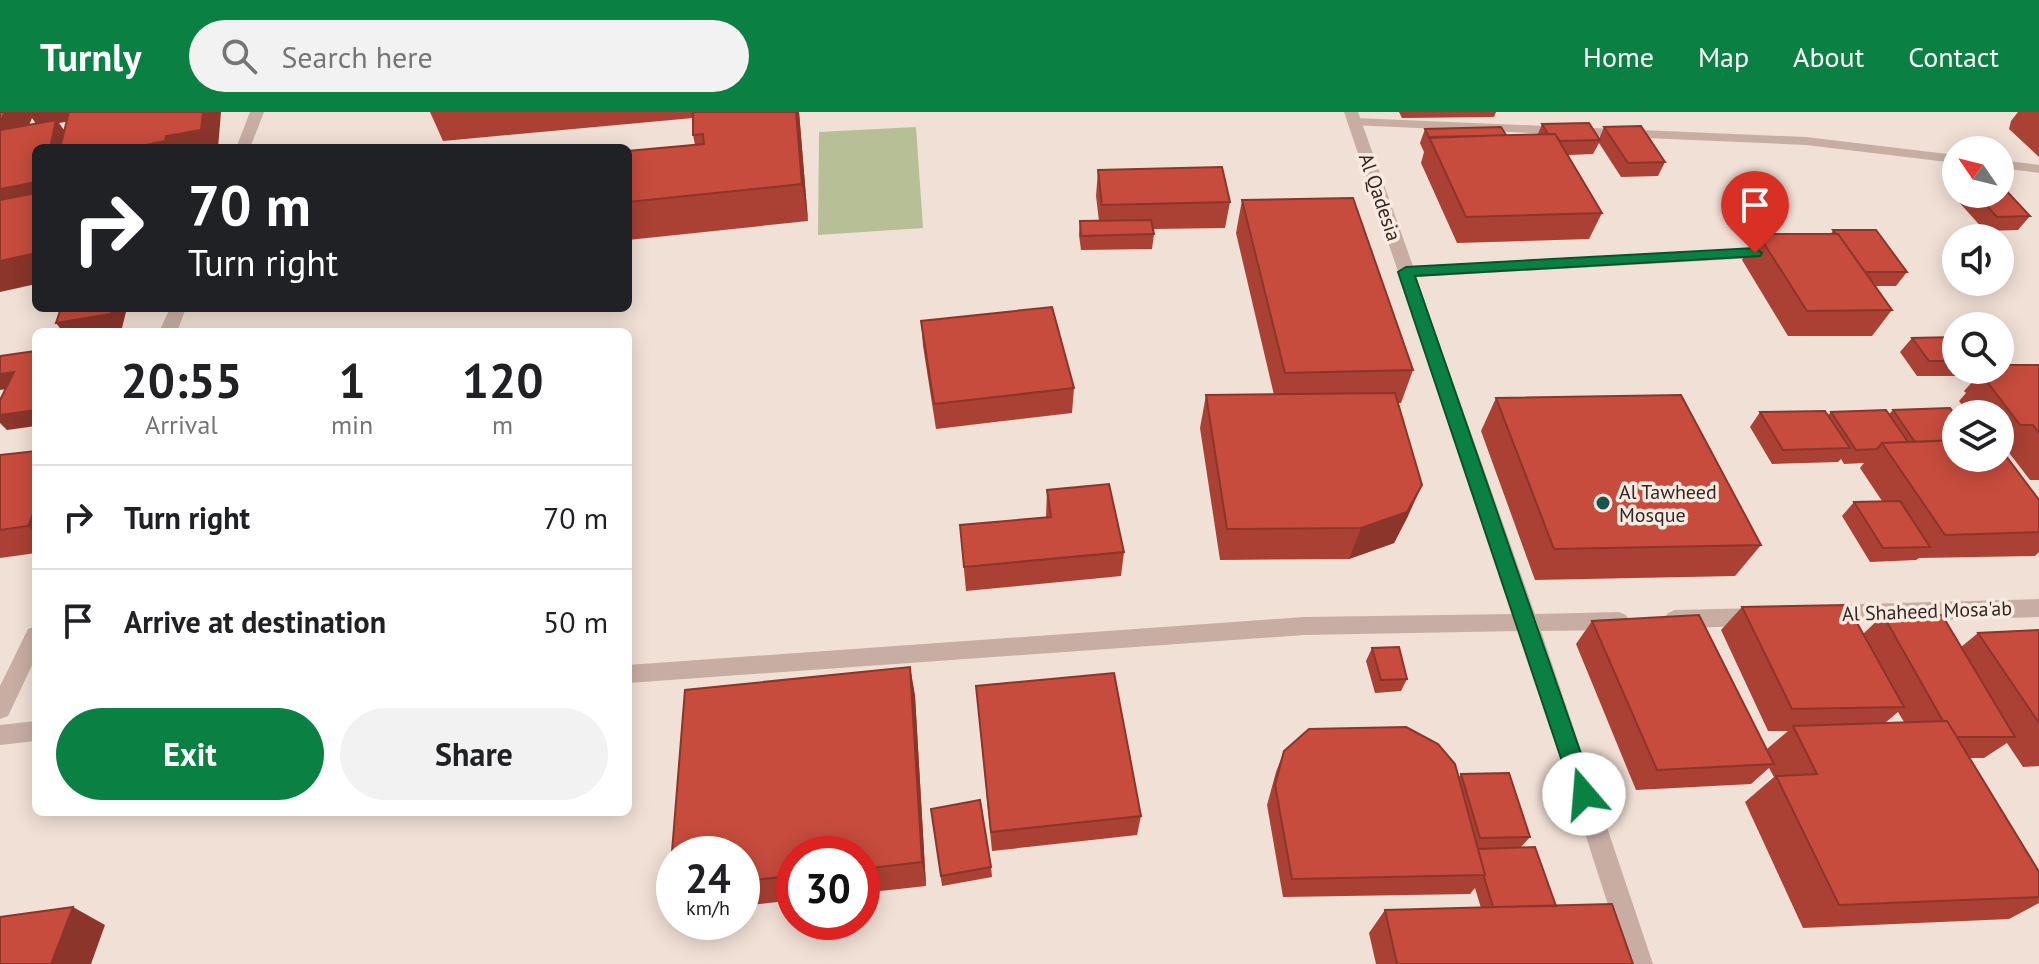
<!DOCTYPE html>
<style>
:root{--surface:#fff;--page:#f2f2f2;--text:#202124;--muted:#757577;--line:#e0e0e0;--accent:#0b8043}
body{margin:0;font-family:"PT Sans",sans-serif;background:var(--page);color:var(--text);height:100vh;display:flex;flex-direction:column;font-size:30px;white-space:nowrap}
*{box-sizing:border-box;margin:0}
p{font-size:26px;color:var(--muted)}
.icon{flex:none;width:44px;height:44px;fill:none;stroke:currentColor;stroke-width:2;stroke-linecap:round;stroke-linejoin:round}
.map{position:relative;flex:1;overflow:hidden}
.details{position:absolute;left:32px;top:216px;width:600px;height:488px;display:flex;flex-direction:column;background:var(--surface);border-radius:12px;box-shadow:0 4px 20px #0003}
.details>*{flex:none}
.banner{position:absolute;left:32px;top:32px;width:600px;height:168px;border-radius:12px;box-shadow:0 4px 20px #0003;background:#202124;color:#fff;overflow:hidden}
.needle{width:52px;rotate:305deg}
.buttons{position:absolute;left:1942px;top:24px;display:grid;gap:16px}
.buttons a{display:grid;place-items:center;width:72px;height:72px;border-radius:50%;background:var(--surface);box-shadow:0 4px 20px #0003;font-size:40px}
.speed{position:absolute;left:656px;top:724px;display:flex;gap:16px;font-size:40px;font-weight:700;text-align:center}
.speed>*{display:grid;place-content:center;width:104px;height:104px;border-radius:50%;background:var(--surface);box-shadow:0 4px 20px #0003;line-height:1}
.speed small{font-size:20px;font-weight:400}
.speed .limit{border:12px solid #d22;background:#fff;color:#111}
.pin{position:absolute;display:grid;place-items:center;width:68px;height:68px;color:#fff;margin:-82px -34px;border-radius:50% 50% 50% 0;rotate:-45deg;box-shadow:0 0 8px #0007}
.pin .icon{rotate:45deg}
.me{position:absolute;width:88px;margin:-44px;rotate:342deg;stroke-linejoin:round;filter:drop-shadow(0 0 6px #0008)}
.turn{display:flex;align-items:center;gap:28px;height:168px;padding:0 24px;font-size:36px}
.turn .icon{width:104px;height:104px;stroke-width:2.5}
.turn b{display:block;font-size:56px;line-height:68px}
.eta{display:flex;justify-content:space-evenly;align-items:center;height:136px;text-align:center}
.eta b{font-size:48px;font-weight:600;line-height:56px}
.primary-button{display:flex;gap:16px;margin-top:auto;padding:16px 24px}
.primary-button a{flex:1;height:92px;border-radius:48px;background:var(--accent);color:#fff;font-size:32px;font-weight:600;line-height:92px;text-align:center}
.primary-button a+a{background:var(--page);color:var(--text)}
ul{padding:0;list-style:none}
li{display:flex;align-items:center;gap:24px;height:104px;padding:0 24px;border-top:2px solid var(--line)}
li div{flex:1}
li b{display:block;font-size:30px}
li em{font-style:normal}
header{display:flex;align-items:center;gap:48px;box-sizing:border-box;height:112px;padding:0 40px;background:var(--accent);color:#fff}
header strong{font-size:38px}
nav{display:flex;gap:44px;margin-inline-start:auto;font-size:28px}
.search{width:560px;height:72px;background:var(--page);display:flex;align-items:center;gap:20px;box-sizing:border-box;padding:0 28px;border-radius:44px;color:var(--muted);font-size:30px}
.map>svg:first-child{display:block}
.green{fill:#b7bf96}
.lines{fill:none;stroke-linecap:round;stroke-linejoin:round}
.lane{fill:#c8aea2;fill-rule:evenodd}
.street{fill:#c8aea2;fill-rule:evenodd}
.wall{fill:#ab4134;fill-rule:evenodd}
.shaded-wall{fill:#8b352b}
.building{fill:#c74c3d;stroke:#8b352b;stroke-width:2}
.route{fill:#0b8043;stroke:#07532c;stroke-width:2}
.poi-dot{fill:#1a5450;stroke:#f9ebe2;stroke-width:3}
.labels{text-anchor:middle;stroke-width:7;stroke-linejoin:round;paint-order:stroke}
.street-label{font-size:20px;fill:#332725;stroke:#f9ebe2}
.poi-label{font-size:20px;fill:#332725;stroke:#f9ebe2;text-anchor:start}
</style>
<header>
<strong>Turnly</strong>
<div class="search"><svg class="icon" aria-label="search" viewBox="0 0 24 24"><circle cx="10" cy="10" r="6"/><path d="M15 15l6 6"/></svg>Search here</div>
<nav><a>Home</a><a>Map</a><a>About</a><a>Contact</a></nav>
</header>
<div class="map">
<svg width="2039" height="852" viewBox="0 0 2039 852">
<rect width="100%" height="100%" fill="#f1e0d6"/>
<path class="green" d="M916,15L923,116L818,123L819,20Z"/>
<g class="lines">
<path class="lane" d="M1355,6L1806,25L1956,43V51L1806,33L1350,13L1348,10Z
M2000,48L2039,53V61L2000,56Z"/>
<path class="street" d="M250,0H264L250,36H236Z
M1344,0H1358L1413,154L1773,135L1781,140L1773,145L1416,165L1535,502L1619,500L1626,503L1630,509L1626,515L1619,518L1541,519L1653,852H1627L1520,519L1304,523L628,571V553L1304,505L1514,502Z
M170,196H186L177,220H159Z
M2039,487V505L1827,511L1820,508L1816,502L1820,496L1827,493Z
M1759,496L1766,499L1770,505L1766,511L1759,514L1675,516L1668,513L1664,507L1668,501L1675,498Z
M36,514V545L8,604L0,607V574L28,517Z
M36,609V629L0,633V613Z"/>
</g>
<path class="wall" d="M430,0H799L808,109L628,128V39L695,33L693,23V6L443,29Z
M1399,0H1496L1494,5L1402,6Z
M2018,0H2039V45L2009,17L2011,9Z
M1542,12L1599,27L1604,15L1665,50L1658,64L1621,65L1599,31L1593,42L1568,43L1602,101L1589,127L1457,131L1421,51L1424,40L1420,31L1425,17L1506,23L1538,22Z
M1098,58L1230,90L1225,116L1153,117L1154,122L1152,137L1081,138L1079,123L1080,109H1099L1096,84Z
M1962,82H2000L2030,104L2018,118L1985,119L1957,88Z
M1242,88L1413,258L1401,291H1398L1408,404L1394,431L1349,447L1220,448L1200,316L1206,283H1274L1236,121Z
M1833,118L1907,160L1896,174H1876L1892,198L1872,224H1788L1742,148L1758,122H1831Z
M921,209L1074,276L1072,301L936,317L923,234Z
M1956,225V258H1983L1978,264H1917L1900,240L1912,226Z
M2039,253V368H2030L2007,338H2001L2039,388V440L2035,444L1919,446L1916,448L1870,450L1842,404L1854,390L1882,389L1860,356L1864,351L1844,352L1841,347L1838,350L1772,352L1750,315L1760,300L1828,303L1831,300L1889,302L1893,298L1956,346H2000V302H1969L1959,289L1966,281L1964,279L1983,258H2000Z
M1496,286L1761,433L1735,464L1535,468L1481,319Z
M36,339V441L0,446V343Z
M1047,378L1124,440L1121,464L966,479L960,413L1046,405Z
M1742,495L1863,522L1883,503L1961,535L1978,521L2039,518V654L2023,655L2007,631L1984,646H1970L2039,760V791L2009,807L1803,816L1745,690L1774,665L1769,656L1751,672L1636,678L1576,532L1592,509L1767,637L1788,619H1768L1721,518ZM1898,600L1904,610L1885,611Z
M1372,536L1407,567L1401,579L1375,581L1366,549Z
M910,555L915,584L926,774L862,781V742H794V788L742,794V742H674V785L669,777L685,578Z
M976,574L1141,704L1137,723L992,739Z
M1284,639L1458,666L1461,662L1530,725L1521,735L1556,794L1633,852H1376L1369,821L1385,798L1481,796L1475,776L1470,782L1283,785L1267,693L1276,660Z
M931,697L991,755L992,765L942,774Z"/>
<path class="shaded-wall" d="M5,0H125L59,11L75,33V36H50L38,15L32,6L20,36L0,40V11Z
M203,0H221L218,36H140L141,34L166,24Z
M796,0H799L808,109L802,72Z
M36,70V100L0,107V77Z
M36,141V172L0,180V149Z
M112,196H127L122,216L100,220H63L56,211Z
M14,260L28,274L0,278V262Z
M36,298V314L7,318L0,311V303Z
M1422,373L1408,404L1394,431L1349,447L1361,416Z
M36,395V421L28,414Z
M910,555L915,584L926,774L922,750Z
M73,795L105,813L91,852H51Z"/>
<path class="building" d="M0,0H5L0,11Z
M69,0H203L201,18L166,24L165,29L141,34L140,36H60Z
M693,0H796L802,72L628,90V39L704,32L703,22L693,23Z
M56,8L50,36H36V70L0,77V18Z
M1589,11L1600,28L1560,29L1555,22H1548L1542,12Z
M1641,14L1665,50L1628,51L1604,15Z
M1501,15L1506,23L1429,26L1425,17Z
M1555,22L1602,101L1466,105L1429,25Z
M1222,55L1230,90L1102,93L1098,58Z
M2000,73H2001L2030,104L1997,105L1976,82H2000Z
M36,81V141L0,149V88Z
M1353,86L1413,258L1285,261L1242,88Z
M1151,108L1154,122L1081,124L1080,109Z
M1833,118H1876L1907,160H1865L1838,122H1836Z
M1758,122H1838L1892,198L1807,199Z
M1052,195L1074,276L934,292L921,209Z
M61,196H112L111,202L56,211Z
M1956,225V249H1929L1912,226Z
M36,239V298L0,303V288L14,260L0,262V244Z
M2000,253H2039V321L2033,313H2020L1982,263H1995L1991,258H2000Z
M1395,281L1422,373L1407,400L1361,416L1227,417L1206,283Z
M1681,283L1761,433L1554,437L1496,286Z
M1950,296L1956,304V328L1915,330L1893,298Z
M1886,298L1908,330L1882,331L1877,337L1856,338L1831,300Z
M1825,299L1850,336L1783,338L1760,300Z
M1956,328V346H2000V336L2039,388V420L1945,423L1882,331Z
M36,339V395L28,414L0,418V343Z
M1109,372L1124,440L964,455L960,413L1051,405L1047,378Z
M1900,389L1930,435L1883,436L1854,390Z
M1847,493L1904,595L1792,597L1742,495Z
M1699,503L1774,652L1657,658L1592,509Z
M1883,503H1942L2015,625H1957L1947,609H1943Z
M2039,518V611L1978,521Z
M1399,535L1407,567L1381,568L1372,536Z
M910,555L922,750L862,757V742H794V764L742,769V742H674V776L669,777L685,578Z
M1114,561L1141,704L991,720L976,574Z
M1947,609L2039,760V785L1839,793L1776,664L1817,662L1793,614Z
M1406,615L1438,632L1455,652L1485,763L1292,767L1275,673L1284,639L1309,617Z
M1509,661L1530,725L1480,726L1461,662Z
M980,688L991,755L941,764L931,697Z
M1535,735L1556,794L1493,795L1484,765L1485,763L1478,737Z
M1612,792L1633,852H1397L1385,798Z
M73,795L51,852H0V805Z"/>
<path class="route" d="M1755,136L1762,141L1760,144L1415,164L1595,682L1591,689L1584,692L1576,689L1573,682L1398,160L1406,155Z"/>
<circle class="poi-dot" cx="1603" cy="391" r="8"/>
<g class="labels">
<g class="street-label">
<text transform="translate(1380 85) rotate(71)" y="7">Al Qadesia</text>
<text transform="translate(1927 499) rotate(-2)" y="7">Al Shaheed Mosa'ab</text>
</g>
<g class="poi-label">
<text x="1619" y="387">Al Tawheed<tspan x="1619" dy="23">Mosque</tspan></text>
</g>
</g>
</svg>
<div class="buttons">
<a><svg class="needle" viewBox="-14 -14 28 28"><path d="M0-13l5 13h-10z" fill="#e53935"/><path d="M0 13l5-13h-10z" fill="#757577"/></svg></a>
<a><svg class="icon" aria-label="sound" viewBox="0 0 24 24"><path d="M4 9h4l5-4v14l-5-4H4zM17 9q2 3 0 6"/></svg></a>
<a><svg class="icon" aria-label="search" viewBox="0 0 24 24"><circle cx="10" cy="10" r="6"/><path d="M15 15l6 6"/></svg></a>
<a><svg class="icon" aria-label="layers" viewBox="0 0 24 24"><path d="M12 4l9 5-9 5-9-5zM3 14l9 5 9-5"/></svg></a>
</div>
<div class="speed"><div>24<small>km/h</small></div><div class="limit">30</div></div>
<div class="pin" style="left:1755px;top:141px;background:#d93025"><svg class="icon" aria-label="arrive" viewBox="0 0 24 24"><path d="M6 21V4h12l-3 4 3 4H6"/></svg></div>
<svg class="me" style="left:1584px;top:682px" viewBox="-20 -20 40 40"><circle r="19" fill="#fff"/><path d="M0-13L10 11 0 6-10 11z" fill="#0b8043"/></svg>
<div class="banner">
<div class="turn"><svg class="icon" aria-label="right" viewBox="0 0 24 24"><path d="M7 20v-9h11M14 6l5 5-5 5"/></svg><div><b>70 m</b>Turn right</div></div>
</div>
<section class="details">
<div class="eta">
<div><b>20:55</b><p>Arrival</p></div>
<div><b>1</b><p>min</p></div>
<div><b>120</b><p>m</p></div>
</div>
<ul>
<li><svg class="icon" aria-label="right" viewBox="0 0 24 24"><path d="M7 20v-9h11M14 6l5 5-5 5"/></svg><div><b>Turn right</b></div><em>70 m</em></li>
<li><svg class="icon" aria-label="arrive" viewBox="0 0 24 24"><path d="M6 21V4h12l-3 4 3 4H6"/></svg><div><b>Arrive at destination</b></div><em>50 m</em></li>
</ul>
<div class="primary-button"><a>Exit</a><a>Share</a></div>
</section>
</div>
